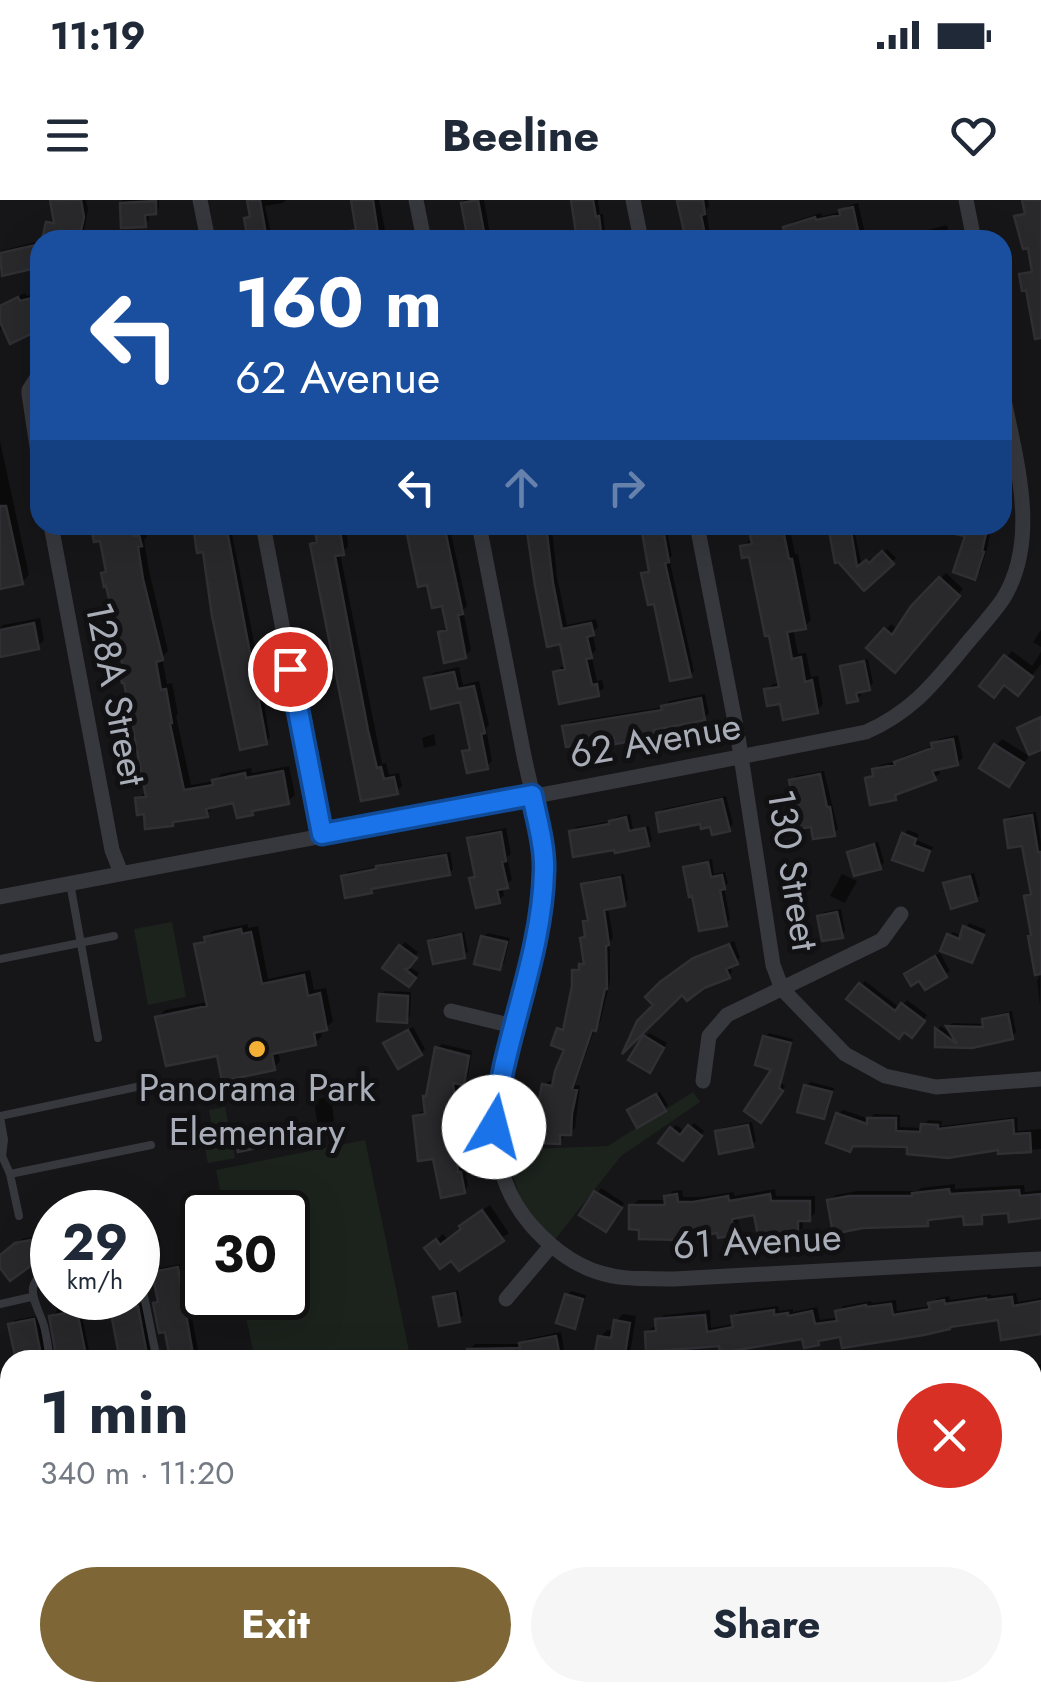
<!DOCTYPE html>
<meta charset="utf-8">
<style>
:root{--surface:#fff;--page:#f6f6f7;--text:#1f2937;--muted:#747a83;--accent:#7e6636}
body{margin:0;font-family:Jost,sans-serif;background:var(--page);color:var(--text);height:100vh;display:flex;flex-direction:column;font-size:38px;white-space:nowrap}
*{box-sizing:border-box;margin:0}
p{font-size:32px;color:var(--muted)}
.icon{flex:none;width:55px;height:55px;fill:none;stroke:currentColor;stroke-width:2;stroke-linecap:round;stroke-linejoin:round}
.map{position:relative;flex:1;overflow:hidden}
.side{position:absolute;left:0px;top:1150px;width:1042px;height:352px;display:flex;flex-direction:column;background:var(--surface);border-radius:30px 30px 0 0;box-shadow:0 10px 40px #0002}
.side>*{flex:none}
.banner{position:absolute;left:30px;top:30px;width:982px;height:305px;border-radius:30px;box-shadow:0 10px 40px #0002;background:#1a4fa0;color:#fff;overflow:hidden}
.speed{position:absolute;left:30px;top:990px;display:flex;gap:20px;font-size:50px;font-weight:700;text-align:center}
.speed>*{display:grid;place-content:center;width:130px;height:130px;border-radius:50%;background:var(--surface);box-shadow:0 10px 40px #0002;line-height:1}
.speed small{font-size:25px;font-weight:400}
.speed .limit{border:5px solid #111;border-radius:15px;background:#fff;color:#111}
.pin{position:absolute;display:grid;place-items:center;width:85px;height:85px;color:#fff;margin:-42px;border:5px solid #fff;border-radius:50%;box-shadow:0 2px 10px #0007}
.me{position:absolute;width:110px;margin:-55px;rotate:8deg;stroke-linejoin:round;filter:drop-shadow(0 0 8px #0008)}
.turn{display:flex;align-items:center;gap:35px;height:210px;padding:0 40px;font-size:45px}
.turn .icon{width:130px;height:130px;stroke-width:2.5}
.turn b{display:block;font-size:70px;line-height:85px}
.lanes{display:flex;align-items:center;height:95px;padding:0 40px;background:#0003;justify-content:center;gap:50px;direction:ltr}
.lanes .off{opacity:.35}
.round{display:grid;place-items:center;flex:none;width:105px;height:105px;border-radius:52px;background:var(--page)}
.summary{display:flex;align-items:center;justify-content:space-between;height:170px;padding:0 40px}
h1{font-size:60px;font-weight:700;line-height:75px}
.button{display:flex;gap:20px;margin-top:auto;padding:20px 40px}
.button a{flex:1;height:115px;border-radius:60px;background:var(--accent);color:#fff;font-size:40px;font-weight:700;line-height:115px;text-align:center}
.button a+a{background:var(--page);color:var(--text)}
.status{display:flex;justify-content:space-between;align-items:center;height:70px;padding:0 50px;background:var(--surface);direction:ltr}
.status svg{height:28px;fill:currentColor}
header{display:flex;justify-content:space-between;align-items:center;height:130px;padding:0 40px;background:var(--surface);font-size:45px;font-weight:700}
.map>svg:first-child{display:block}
.green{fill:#1c231d}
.shadow{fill:#0007}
.building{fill:#29292c;stroke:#303034;stroke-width:2.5}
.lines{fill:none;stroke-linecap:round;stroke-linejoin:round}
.lane{stroke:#37383d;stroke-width:8}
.street{stroke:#37383d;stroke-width:15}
.secondary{stroke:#45474d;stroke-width:22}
.route-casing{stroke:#114b97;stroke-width:25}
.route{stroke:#1a73e8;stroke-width:18}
.poi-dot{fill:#f2b134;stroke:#111113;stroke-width:4}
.labels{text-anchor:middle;stroke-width:10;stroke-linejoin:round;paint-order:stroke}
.street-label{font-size:38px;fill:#a8adb8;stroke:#111113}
.poi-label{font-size:38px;fill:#a8adb8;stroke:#111113}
</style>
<div class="status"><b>11:19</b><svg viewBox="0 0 49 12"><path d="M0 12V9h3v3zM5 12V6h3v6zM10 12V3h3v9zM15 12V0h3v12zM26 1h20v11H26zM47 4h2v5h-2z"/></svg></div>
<header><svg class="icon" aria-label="menu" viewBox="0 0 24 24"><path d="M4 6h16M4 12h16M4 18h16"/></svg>Beeline<svg class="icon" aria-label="heart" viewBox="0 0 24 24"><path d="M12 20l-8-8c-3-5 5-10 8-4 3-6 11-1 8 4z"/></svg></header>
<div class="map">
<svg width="1041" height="1501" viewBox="0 0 1041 1501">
<rect width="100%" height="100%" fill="#161618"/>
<path class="green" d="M172,722L186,797L148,805L134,729Z
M693,892L700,902L621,956L553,1042L527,1015L503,950L608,946Z
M225,907L235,958L208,963L201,930L212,927L209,910Z
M365,940L410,1156L393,1160H255L242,1098H288V1012H225L216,970Z"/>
<path class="shadow" d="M53,0H86L88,10L82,40H44L48,23L55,16Z
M122,0H159V8L155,12H148L149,20L145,25L123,26Z
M249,0H286L283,3L265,6L271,33L279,32L281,40H251L247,19L252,14Z
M351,0H379L387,40H360Z
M463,0H484L491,39L494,40H473Z
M573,0H598L600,14H603L606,40H579Z
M681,0H708L709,6L706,10L711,40H689L679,2Z
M858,3L865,33L859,38L790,40L786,28L792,22L821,13L822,16L841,12L848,6Z
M947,25L950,40H893L894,39Z
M40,41V64L0,74V51Z
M25,93L27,96L40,93V124L34,130L5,127L0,130V105Z
M0,241L29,375L22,382L0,386Z
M95,325H138L139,331L146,329L147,337L144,340L149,371L168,451L162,457L167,484L172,483L178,514L176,516L191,585L215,581L221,574L251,568L252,573L289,566L295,595L288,601L257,607L252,613L235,600L213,605V608L206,614L176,619L172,624L146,611L137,599L147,592L125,467L104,374L108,369L102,338L94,328Z
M191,325H230L252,431L270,538L265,542L205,349L196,328L191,329Z
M317,325H346L348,347L340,353L382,564L386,563L389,575L399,573L402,586L397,591L363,598L313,344L319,338Z
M409,325H449L467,406L463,410L471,450L465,456L441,433L446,427L444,403Z
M528,325H555L552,328L557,377L567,425L596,419L598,427L592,433L596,450L591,454L597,481L602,480L604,488L598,493L555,473L561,467L567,466Z
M643,325L666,326L672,356L669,358L694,471L690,475L644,374L651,370Z
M751,325H789L795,354H798L811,420L805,426L793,429L798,454L806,453L811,477L818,476L823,504L817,511L782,501L767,490L773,484L781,483L751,354L742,347L749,341L754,340Z
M831,325H853L862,366L871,358L874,361L887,349L896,358L865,387Z
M944,325H991L988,346L980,371L974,377L969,335Z
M946,373L963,389L900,465L870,448L891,424L898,430L913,408Z
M40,418L44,440L37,447L0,454V428L3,425Z
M1041,430V447L1033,442Z
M1012,451L1032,466L1041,452V464L1023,487L1004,483L982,486Z
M868,459L873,483L869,488L860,490L861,495L857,499L842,467L847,463Z
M459,467L463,485L479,481L489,525L486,528L492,561L486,567L465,552L471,546L462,499L427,479L433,473Z
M705,494L709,513L704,518L659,529L653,534L616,535L565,527L570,522L664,507L669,501Z
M434,534L436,545L424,548L422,538Z
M958,535L963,558L957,563L937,567L940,573L934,578L900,592L894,598L868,578L880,565L898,561L902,557L934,545L939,539Z
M1002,539L1029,556L1009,584L996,546Z
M824,571L838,629L834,633L792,581L796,576Z
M726,596L733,624L728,629L658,613L663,609Z
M1036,612L1041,643L1040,806L1037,780L1039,779L1030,737L1033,734L1026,697L1033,692L1024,643L1006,620L1010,616Z
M630,614L633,629L649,626L652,640L648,644L571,632L576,627L612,621L616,617Z
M506,628L511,654L507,657L512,680L502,686L504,695L499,700L472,679L477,674L470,639L476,634Z
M908,630L919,634L916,640L933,647L926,664L922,668L904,635Z
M878,642L884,662L880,667L850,652L854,648Z
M450,652L453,669L449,673L376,685L371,691L344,676L348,672L380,666L383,663Z
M712,659L714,674L725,672L728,683L724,687L730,719L726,723L686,668L690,664Z
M974,673L980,695L976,699L946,684L950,680Z
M624,674L628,699L624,704L608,707L613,738L610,741V782L600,823L595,828L575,885L580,886L575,928L570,932H564V937L559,941L545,885L549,881L556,882L568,848L559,830L564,825L567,826L574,771L586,760L583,739L587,734L586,722L590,717L584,685L589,681Z
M842,674L857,681L845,703L830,696Z
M841,709L845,731L841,735L820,716L824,712Z
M969,723L986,730L976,756L972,761L949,736L953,732L963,736Z
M248,724V728L258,726L268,779L310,770L314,790L326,788L333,821L326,828L320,829L322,836L315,843L278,850L280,861L273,868L219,853L158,817L165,810L208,802L197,745L213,731Z
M464,732L468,751L464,755L431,741L435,737Z
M488,733L510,738L504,763L499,767L483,737Z
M734,741L740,758L729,765L732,772L728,776L656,805L667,779L700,755Z
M405,742L418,752L408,766L419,773L413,780L386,767Z
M940,753L950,771L925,787L920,777L911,770Z
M865,781L900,808L907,800L927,815L916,831L850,799Z
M385,791L411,792L410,816L406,820L381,795Z
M1012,811L1016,832L1012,836L972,846L937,845L938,829L941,826L954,836L949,826L952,823L985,824V820L989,816Z
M413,827L425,849L421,853L391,840Z
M649,833L667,843L654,866L645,837Z
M769,833L793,839L781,883L785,886L765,916L775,868L765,837Z
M442,844L472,851L468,877L463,882L458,881L461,913L457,918L463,969L465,968L468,986L464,991L435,956L415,917L420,912L427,911L437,849Z
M811,882L834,888L828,912L824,916L806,886Z
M660,892L668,905L664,909L634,906Z
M331,897L334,920L330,924L318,926L314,903L318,899Z
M843,910L869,919L874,914L900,915V927L923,928L928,920L942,921L941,926L1017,917L1018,931L1041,929V949L1001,952L1000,947L910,944L838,915Z
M292,921L295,934L291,938L238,936L242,931Z
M752,922L756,941L752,945L718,932L722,928Z
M694,923L704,931L687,954L672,929L676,925L686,932Z
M955,984V989L1024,985L1025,992L1041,990V1016L1010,1011L987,1012L981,1022L966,1013L934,1017L927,1024L829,1001L836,995L857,991H918L921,988Z
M601,988L624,1003L610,1025L582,1015Z
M775,989L776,996H815V1013L809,1019H802L803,1027L797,1033L756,1012L737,1015L739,1027L733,1033L708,1026L688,1028L689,1031L683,1037L632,1006L638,1000H667V997L673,991L682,990L683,997H700L734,992V996Z
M490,1005L509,1033L459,1067L434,1042L443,1034L448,1040L463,1028L469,1020Z
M144,1024L161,1041L145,1058L138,1051V1031Z
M52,1033V1054L0,1064V1057L22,1039Z
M182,1064L200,1160H172L155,1073L159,1068Z
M458,1090L463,1115L459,1119L436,1098L440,1094Z
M571,1091L586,1095L578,1122L574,1126L567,1095Z
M1016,1093L1018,1102L1041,1098V1131L1000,1117L842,1134L824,1137L818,1143L804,1136L721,1144L647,1133L653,1127H659L658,1120L664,1115L684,1113L710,1110L711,1128L734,1124L733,1116L739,1111L778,1106L779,1111L793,1109V1112L817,1107L820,1120L839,1117L838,1112L843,1106L871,1101L872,1103L896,1100L897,1111L931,1106L936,1099L949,1096L950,1100L991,1094V1096Z
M138,1094L139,1104L142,1103L151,1156L148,1160H123L110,1098H138Z
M54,1098H98L79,1101L91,1160H60L51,1117L57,1111Z
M623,1114L636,1116L630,1153L623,1160L597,1156L600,1137L607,1130L615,1131L616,1121Z
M38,1116L48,1160H17L10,1125L15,1120Z
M561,1132L564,1149L559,1155L534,1160H469V1150L475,1144H522L527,1139Z
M1041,1164V1195L1032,1197V1166Z
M1041,1259V1352L1037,1353L1032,1335V1260Z
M1040,1436L1041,1468L1034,1469L1032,1437Z
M88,1492H152L144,1495L145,1501H90Z
M175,1492H249L251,1501H218L217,1496L177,1501Z
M667,1492H831L833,1501H623Z"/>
<path class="building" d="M50,0H81L84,17L79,40H42L46,22L54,23Z
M247,0H260L267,40H248L244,18L250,17Z
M351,0H373L379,40H333L332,34L356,30Z
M478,0L484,32L467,35L461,3Z
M571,0H593L596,17L599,16L602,40H577Z
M683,0H703L705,14L701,15L706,40H686L677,1Z
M1022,0H1041V138L1035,139L1026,90L1022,91L1019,74L1032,72L1028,48L1023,49L1014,16L1025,14Z
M156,1V14L145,15L146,27L121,28L120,3Z
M853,7L860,40H787L783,27L815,17L816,20L840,15L839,10Z
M40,44V67L2,76L0,53Z
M40,96V124L32,125L35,132L10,144L0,122V106L18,97L20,101Z
M0,306H6L23,384L0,389Z
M102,325H130L133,336L139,335L142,346L138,347L143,379L163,460L156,462L161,490L166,489L172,523L170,524L184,590L213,585L212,580L245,573L246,578L283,571L289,604L252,611L253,615L237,618L233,603L206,609L208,617L173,622V626L145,629L144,614L137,615L135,598L146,597L124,483H122L119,469H123L115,424L106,386L104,387L101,373L106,372L100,341L94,342L91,327Z
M193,325H226L267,544L240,550L212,416L203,352L197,353Z
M314,325H339L344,355L335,356L368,530L377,568L381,567L384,579L394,577L398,594L361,601L310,344L317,342Z
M405,325H444L463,414L458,415L466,458L444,463L438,432L447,430L442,406L432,408L427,385L418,387Z
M526,325H546L553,383L562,429L591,423L594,435L587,437L592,458L586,459L592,485L597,484L599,496L559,504L553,472L565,469L560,444L547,447L535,386Z
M748,325H782L789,359H792L806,429L787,432L792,459L801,457L805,482L812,480L818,513L783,520L780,504L767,506L764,489L779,487L769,436H765L749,357L742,358L740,346L752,344Z
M828,325H850L857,367L866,360L869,363L882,351L894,364L864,391L838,362L835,363Z
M936,325H988L982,351L984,352L975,380L953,372L965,336L936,330Z
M663,329L669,362L665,363L691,477L670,481L654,404L648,405L641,373L649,372L642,332Z
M939,377L960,396L895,473L866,448L884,428L892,435L911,406Z
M34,423L39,449L0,457V430Z
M1004,455L1033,477L1018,496L1004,485L994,498L979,486Z
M864,461L870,490L856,493L858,501L847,503L840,466Z
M454,472L458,489L474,486L485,533L481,534L488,569L467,573L462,551L470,550L460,502L431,509L424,478Z
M701,498L705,520L654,530L655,537L615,544L614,538L566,547L562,526L662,510L661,506Z
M1041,517V550L1029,555L1017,528Z
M953,539L958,565L932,571L936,580L895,595L896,600L870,605L865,578L873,576L872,569L895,565L894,562L932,548L931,543Z
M994,544L1024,563L1009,587L979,568Z
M820,574L827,607H830L835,636L813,639L811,627L798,629L789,580Z
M722,599L730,631L712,635L710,627L701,629L700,624L659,632L656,613Z
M1032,615L1038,652H1041V774L1035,775L1028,736L1031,735L1024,696L1031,694L1022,646L1008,648L1004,620Z
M626,617L629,631L645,628L649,646L615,653L614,650L573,657L569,631L609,624V621Z
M501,632L506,661L502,662L508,688L497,690L500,703L476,708L469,678L475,677L467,638Z
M902,633L916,639L914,645L930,651L923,671L892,660Z
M874,644L881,669L854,676L847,652Z
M446,655L450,675L371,689L372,693L345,698L341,676L376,669V666Z
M708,662L711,677L722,675L725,689L720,690L727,726L699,731L692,696L689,697L683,667Z
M970,676L977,701L951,709L943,683Z
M620,677L625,706L604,710L609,745L606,746L607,789H605L596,831L592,830L572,889L577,890L572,914L571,935H560V944L538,943L539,900L542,884L552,886L555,871L564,850L551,845L557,828L563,830L572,786V770H579V764H584L580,738L585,737L583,721L588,720L581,684Z
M837,712L843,738L822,741L817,716Z
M963,726L984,735L972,763L940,751L947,734L959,739Z
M241,729L242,734L251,732L262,784L304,775L308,796L320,793L327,830L314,833L316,845L272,854L275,870L222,881L217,856L166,866L155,817L207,806L194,744L205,742L204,737Z
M461,734L465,758L433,764L428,741Z
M481,736L507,742L500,770L474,764Z
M729,744L738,764L726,769L730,778L704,788L687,801L682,795L622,854L637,821L653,805L645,797L660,782L693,758Z
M399,745L417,758L409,768L405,769L416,778L409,787L382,768Z
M935,756L947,777L925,790L919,781L911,786L904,774Z
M859,783L895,811L901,803L925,821L912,838L904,832L899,839L846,799Z
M379,794L408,796L407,823L377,821Z
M1008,814L1013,839L972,848L935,847V828L957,844L946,826L983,827L982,819Z
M408,830L422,855L398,869L383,843Z
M643,835L664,848L650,873L628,860Z
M763,836L791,843L779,888L783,891L761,923L744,911L771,870L755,865Z
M435,847L469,856L464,885L453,883L457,921H452L458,972H461L465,993L441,998L433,959L418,961L413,916L425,914L423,896H426Z
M804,885L832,892L824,919L797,912Z
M656,894L666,911L637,928L627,910Z
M836,913L867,924V918H896V931L920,932L921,924L938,925V929L1013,920L1014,934L1030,933L1031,952L998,954V950L948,958L907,954V947L853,946L850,952L826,943Z
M288,924L292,941L238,952L235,935Z
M688,925L702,936L683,961L658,943L670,927L680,935Z
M748,925L753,947L719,954L715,931Z
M949,989L950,994L1019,990L1020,996L1041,994V1018L1009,1022L1008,1013L982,1015V1024L964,1025L963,1016L928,1020V1026L863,1028L833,1034L827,1000L849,996H912V993Z
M594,991L622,1008L606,1032L579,1015Z
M677,994L678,1002H693L728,996L729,1001L770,994L771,1001H810V1021H798V1035L781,1036V1032L758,1036L754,1015L732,1019L734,1035L718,1038L717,1033L706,1035L705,1028L683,1031L684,1040L639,1039V1030L629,1029V1005H665L664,996Z
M482,1010L504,1041L459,1071L451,1061L440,1069L424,1048L436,1039L440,1045L461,1029L459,1026Z
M52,1036V1056L40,1059L10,1081L0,1068V1055L15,1043Z
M178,1067L183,1097L194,1160H170L165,1132L159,1133L153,1103L158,1102L152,1072Z
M455,1093L460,1122L439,1126L433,1097Z
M565,1094L583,1099L575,1129L556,1123Z
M1012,1097L1013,1106L1041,1101V1134L1001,1140L998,1120L950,1127V1129L924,1135L842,1148L840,1137L818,1141L819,1145L804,1148L802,1139L720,1153L719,1146L646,1152L645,1132L656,1131L655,1119L705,1115L707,1132L733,1127L731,1116L774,1110V1115L788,1113V1116L812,1111L815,1124L837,1121L835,1111L866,1105L867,1107L891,1104L893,1115L930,1109L928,1103L944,1100L945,1104L986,1098L987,1100Z
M108,1098H134L135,1107L138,1106L148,1160H120Z
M77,1111L87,1160H57L49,1116Z
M34,1119L42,1160H16L8,1124Z
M614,1120L630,1123L624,1160L594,1158L598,1136L611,1138Z
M556,1136L560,1157L547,1160H467V1149L520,1148L519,1143Z"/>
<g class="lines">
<path class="lane" d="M70,683L98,838
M0,759L114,736
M0,916L141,886
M0,917L4,940L2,956L10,974L19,1016
M10,974L151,945
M138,1066L157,1160
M0,1104L31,1097
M50,1160C48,1149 47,1137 44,1126C37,1103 19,1082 52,1070
M159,1492L161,1501
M338,1492L340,1501
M839,1492L840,1501
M882,1501V1498L905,1492"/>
<path class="street" d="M200,0L208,40
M416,0L424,40
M633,0L641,40
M966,0L974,40
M40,173L29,190V194L40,266
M51,325L112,650L121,673
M263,325L322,634
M479,325C494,402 509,479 524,556C531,590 544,634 545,668C547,782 443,924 531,1025C553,1050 579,1070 613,1076C632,1080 654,1078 674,1079L1041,1059
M697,325L738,537L773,765L782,789L845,854L885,876L936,887L1041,879
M0,697C289,641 578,590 866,532C909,513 930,488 959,453C973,435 990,418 1003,399C1041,338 1015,257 1002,190
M451,811L513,826
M703,881L709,836L727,815L882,740L901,714
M506,1099L550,1047
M1032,1237L1041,1236
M268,1492L269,1501"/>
<path class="secondary" d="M0,1255L10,1307
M0,1373L10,1423
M1032,1388L1041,1386
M23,1492L25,1501
M46,1492L48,1501
M479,1501L520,1492"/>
</g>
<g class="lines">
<g class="route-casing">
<path id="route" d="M290,469L322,634L532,595C537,619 545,647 544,671C542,759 502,840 494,927"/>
</g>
<use href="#route" class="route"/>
</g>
<circle class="poi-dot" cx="257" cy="849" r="10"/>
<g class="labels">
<g class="street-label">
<text transform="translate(116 494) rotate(79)" y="13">128A Street</text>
<text transform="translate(655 540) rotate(-10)" y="13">62 Avenue</text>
<text transform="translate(793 670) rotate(81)" y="13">130 Street</text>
<text transform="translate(757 1041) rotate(-3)" y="13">61 Avenue</text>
</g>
<g class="poi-label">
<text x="257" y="901">Panorama Park<tspan x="257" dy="44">Elementary</tspan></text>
</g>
</g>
</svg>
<div class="speed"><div>29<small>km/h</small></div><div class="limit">30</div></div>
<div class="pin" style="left:290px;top:469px;background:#d93025"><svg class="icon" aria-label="arrive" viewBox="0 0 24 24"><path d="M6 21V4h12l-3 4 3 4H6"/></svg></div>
<svg class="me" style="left:494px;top:927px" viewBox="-20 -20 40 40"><circle r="19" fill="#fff"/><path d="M0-13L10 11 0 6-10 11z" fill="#1a73e8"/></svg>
<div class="banner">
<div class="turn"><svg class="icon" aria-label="left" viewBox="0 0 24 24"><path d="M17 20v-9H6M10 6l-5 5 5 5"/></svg><div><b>160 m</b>62 Avenue</div></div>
<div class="lanes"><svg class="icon" aria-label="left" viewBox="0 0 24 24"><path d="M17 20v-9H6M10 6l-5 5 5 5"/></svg><svg class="icon off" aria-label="ahead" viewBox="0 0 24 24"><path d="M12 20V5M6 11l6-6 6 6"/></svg><svg class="icon off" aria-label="right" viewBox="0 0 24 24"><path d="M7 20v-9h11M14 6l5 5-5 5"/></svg></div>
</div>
<section class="side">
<div class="summary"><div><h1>1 min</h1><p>340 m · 11:20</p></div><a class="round" style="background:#d93025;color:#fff"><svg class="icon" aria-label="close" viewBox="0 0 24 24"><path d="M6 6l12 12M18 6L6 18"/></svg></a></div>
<div class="button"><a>Exit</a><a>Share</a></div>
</section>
</div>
